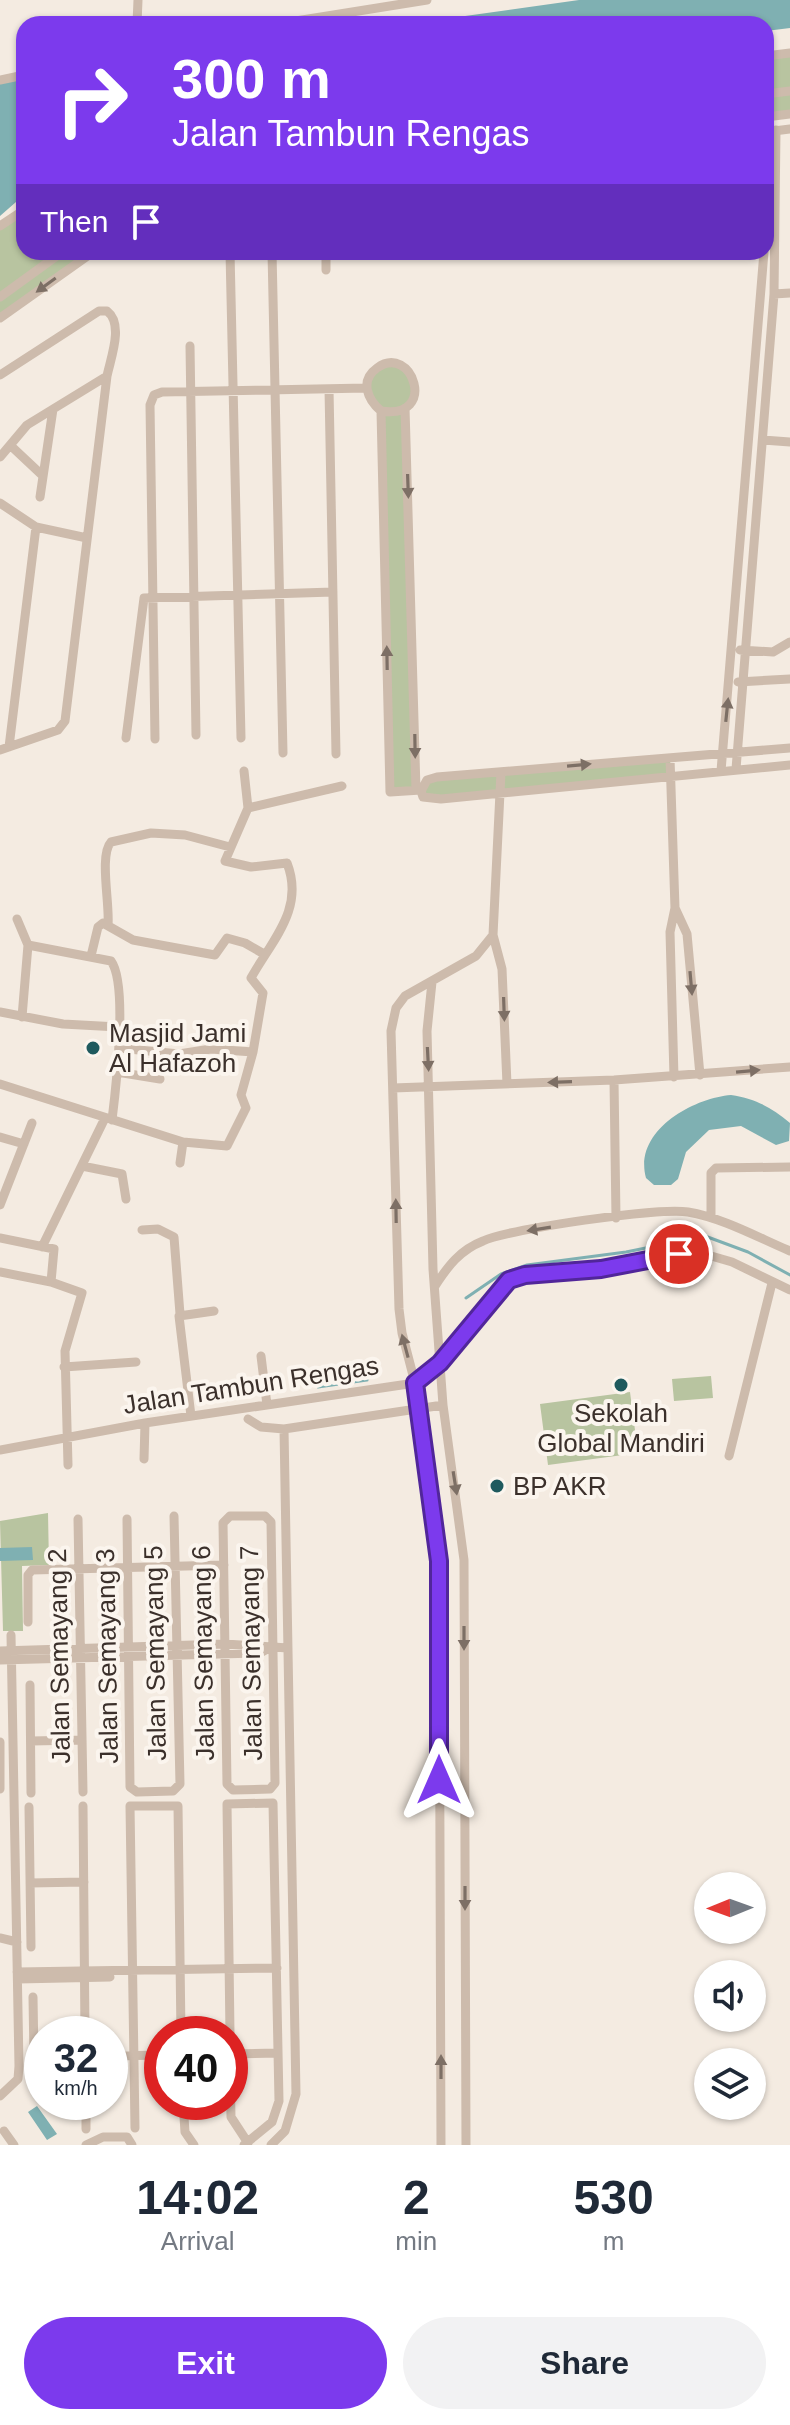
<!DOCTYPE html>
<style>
:root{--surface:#fff;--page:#f2f2f3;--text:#1f2937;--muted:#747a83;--accent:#7c3aed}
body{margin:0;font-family:Helvetica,sans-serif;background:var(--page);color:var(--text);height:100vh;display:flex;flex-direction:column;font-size:30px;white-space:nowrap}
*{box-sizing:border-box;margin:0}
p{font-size:26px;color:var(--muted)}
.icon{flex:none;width:44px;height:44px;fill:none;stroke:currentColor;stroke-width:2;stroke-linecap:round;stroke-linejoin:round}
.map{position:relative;height:2145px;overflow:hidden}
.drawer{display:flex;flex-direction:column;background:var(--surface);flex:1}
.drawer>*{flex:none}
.hud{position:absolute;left:16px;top:16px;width:758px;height:244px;border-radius:24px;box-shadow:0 2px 6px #0004;background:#7c3aed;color:#fff;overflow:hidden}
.needle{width:52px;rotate:269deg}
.fabs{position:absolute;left:694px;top:1872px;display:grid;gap:16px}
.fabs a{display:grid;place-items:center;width:72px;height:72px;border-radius:50%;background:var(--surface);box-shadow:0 2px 6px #0004;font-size:40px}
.speed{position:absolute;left:24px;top:2016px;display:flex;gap:16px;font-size:40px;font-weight:700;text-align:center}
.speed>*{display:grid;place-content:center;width:104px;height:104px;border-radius:50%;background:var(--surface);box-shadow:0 2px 6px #0004;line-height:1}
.speed small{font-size:20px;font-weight:400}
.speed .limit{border:12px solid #d22;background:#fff;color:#111}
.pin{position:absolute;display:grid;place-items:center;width:68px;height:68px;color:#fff;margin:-34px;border:4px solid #fff;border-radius:50%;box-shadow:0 2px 8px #0007}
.me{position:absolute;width:88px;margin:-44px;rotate:0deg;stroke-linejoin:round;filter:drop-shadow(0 0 6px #0008)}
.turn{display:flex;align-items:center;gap:28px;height:168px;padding:0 24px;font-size:36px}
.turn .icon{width:104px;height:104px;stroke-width:2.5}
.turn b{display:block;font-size:56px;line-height:68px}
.then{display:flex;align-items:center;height:76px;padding:0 24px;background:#0003;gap:16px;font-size:30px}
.eta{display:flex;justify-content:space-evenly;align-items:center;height:136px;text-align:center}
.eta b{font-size:48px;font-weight:700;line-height:56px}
.cta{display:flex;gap:16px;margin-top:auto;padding:16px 24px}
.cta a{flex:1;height:92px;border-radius:48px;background:var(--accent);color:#fff;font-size:32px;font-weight:700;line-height:92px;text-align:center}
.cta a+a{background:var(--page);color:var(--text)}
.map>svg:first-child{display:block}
.green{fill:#b8c4a0}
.water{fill:#7fb0b2}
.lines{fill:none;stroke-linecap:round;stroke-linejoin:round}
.stream{stroke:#7fb0b2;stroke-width:3}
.minor{stroke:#cdbbac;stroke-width:9}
.oneway{fill:#7d6f65}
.route-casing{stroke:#51269a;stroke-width:20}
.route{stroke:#7c3aed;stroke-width:14}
.poi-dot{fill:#1f5a5e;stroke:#fbf5ee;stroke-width:3}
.labels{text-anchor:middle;stroke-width:8;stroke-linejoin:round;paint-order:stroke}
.poi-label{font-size:26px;fill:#3b302b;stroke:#fbf5ee;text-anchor:start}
.street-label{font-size:26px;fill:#3b302b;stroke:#fbf5ee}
</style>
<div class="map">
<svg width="790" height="2145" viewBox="0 0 790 2145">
<rect width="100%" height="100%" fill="#f4ebe1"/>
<path class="green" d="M790,54V114L766,117V57Z
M24,210V252H93L0,319V227Z
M403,366L416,386L405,409L416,790L390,792L381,411L370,402L369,376L378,367Z
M670,758L671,775L423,797L427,780Z
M711,1376L713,1398L674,1401L672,1379Z
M630,1392L638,1453L548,1465L540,1404Z
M48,1513L49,1565L22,1566L23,1631H3L0,1521Z"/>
<path class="water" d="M579,0H790V28L766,31V24H408Z
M24,77V195L0,216V82Z
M731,1095C756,1099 771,1107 790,1123L789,1141L776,1145L741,1126L709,1130L686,1152L678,1179L671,1185H654L646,1178C633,1131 693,1098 731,1095Z
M32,1547L33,1560L0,1561V1548Z
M37,2106L57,2134L47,2140L28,2112Z"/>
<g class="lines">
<path class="stream" d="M466,1298L501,1274L527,1265L626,1252L705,1236L748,1252L790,1275
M318,1387L367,1380"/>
<path class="minor" d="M137,24L138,0
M277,24L427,0
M766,56L790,53
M0,80L24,75
M766,94L790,91
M766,117L790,114
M766,132L790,129
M0,226L24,210
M230,252L241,738
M272,252L283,753
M326,252V270
M774,294L790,293
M0,297L62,252
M0,318L93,252
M190,346L196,735
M0,375L99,311H107C124,324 111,357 107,376L65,721L58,730L0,750
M329,389L336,754
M405,408L416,790
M381,411C439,420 412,342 377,368C359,381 368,400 381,411L390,792L421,790
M763,440L790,442
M10,445L43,476
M0,457L27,425L107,376
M40,497L53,409
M0,503L36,527L87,538
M740,650L773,652L790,642
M738,682L790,679
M126,738L144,598L333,592
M155,739L150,405L154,395L162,392L366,388
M9,747L36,527
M790,748L437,777L427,780L421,791L423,797L441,799L790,765
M670,758L675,908L670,932L674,1077
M736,769L774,294L776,130
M721,771L764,252
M501,772L493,935L502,969L507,1084
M248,808L342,786
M675,908L687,934L700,1075
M17,919L28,945
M108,925C110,904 99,855 111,842L151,833L185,835L230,847
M91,956L98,927L103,923L133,940L215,955L227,938L245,943L264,954
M432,982L427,1031L433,1269L443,1405L464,1560L466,2145
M0,1012L63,1024L118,1027
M22,1017L28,945L111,961C128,984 116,1088 112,1120
M119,1048L179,1054L211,1049L253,1052L263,993L251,978C272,940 305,909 287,863L251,867L225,861L248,808L244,771
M117,1072L160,1079
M614,1080L616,1218
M0,1084L183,1142L227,1146L246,1108L241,1095L253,1052
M393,1088L614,1080L790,1067
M0,1137L24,1144
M180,1163L183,1142
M82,1166L122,1174L126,1199
M0,1205L32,1123
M711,1217V1173L716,1168L790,1167
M142,1230L158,1229L174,1237L180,1314
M0,1238L54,1249L51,1282L82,1293L65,1351L68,1465
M42,1247L105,1118
M0,1272L51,1282
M435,1286C448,1266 460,1250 483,1241C509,1229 660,1207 688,1212C723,1218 757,1237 790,1251
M261,1356L267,1405
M64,1367L136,1362
M191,1416L179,1316L214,1311
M248,1419L261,1427L284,1429L443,1405
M0,1450L145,1423L415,1383L440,1363L503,1285L525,1275L601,1269L694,1251L732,1262L790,1290
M729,1456L772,1283
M144,1459L145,1423
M230,1516H265L271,1522L275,1783L270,1789L233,1790L227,1784L223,1523Z
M78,1519L83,1792
M127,1519L130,1787L137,1792L173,1791L180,1784L174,1516
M28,1622V1575L32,1570L224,1565
M0,1651L225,1644L288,1648
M0,1660L260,1653L269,1648
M30,1685L31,1793
M31,1741L82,1740
M0,1742V1789
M83,1806L85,2034
M29,1807L31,1947
M30,1883L84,1882
M0,1938L17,1942
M17,1972L277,1968
M18,1979L110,1977
M33,1997L34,2058H42
M230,2034L227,1804L273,1803L279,2101L272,2122L244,2145
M230,2054L278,2053
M110,2056L162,2055
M230,2066L231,2117L248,2143
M0,2096L18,2079L19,2066L11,1635
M86,2102V2129
M183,2102L185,2132L194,2145
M135,2128L130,1806H178L181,2034
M4,2131L14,2145
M86,2145L103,2137H127L132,2145
M271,2145L285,2131L296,2094L284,1429
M441,2145L439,1561L415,1383L402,1333L399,1309L391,1031L396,1008L405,996L476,956L493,935"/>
</g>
<defs><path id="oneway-solid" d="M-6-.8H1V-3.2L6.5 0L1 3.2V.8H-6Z" transform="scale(2)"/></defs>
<g class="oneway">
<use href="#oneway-solid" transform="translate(46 285) rotate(144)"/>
<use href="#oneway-solid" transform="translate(408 486) rotate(88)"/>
<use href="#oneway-solid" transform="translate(387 658) rotate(-91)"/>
<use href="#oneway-solid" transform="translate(727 710) rotate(-84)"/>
<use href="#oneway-solid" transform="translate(415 746) rotate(89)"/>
<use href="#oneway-solid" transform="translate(579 765) rotate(-5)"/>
<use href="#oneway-solid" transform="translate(691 983) rotate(85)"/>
<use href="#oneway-solid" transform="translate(504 1009) rotate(88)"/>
<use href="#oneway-solid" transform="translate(428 1059) rotate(87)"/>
<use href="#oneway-solid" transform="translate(748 1071) rotate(-5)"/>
<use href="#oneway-solid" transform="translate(560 1082) rotate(178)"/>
<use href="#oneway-solid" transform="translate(396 1211) rotate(-91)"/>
<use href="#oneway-solid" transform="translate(539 1229) rotate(171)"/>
<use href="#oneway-solid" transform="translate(405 1346) rotate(-105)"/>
<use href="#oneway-solid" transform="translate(455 1483) rotate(81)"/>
<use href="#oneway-solid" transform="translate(464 1638) rotate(90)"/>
<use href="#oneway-solid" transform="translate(465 1898) rotate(90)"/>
<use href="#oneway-solid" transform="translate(441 2067) rotate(-90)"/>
</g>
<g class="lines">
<g class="route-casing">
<path id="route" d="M439,1780V1561L415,1383L440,1363L509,1280L525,1275L601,1269L679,1254"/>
</g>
<use href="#route" class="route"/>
</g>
<g class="poi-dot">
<circle cx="93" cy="1048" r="8"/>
<circle cx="621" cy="1385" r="8"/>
<circle cx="497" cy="1486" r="8"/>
</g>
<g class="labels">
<g class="poi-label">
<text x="109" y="1042">Masjid Jami<tspan x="109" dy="30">Al Hafazoh</tspan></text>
<text x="621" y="1422" text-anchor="middle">Sekolah<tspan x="621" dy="30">Global Mandiri</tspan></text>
<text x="513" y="1495">BP AKR</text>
</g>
<g class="street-label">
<text transform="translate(251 1385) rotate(-9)" y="9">Jalan Tambun Rengas</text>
<text transform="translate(155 1653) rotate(-91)" y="9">Jalan Semayang 5</text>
<text transform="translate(203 1653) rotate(-91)" y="9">Jalan Semayang 6</text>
<text transform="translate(251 1653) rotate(-91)" y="9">Jalan Semayang 7</text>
<text transform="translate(59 1656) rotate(-91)" y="9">Jalan Semayang 2</text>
<text transform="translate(107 1656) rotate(-91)" y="9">Jalan Semayang 3</text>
</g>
</g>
</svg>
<div class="fabs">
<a><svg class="needle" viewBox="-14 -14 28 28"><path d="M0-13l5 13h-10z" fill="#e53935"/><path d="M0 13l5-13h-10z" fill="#747a83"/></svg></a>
<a><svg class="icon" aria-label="sound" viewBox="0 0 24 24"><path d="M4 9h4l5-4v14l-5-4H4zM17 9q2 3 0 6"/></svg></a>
<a><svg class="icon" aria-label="layers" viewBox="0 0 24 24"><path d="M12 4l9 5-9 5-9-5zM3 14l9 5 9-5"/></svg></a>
</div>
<div class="speed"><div>32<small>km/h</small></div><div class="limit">40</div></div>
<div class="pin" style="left:679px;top:1254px;background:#d93025"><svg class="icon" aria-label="arrive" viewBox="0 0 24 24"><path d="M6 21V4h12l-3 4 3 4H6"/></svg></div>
<svg class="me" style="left:439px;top:1780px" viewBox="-20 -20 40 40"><path d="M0-17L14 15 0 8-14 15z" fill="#7c3aed" stroke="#fff" stroke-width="4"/></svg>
<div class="hud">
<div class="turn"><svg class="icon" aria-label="right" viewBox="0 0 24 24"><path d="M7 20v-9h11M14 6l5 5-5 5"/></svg><div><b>300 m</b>Jalan Tambun Rengas</div></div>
<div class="then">Then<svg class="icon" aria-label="arrive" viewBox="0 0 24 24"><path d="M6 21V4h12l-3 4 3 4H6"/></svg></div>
</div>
</div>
<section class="drawer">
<div class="eta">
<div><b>14:02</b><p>Arrival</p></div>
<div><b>2</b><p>min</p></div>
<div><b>530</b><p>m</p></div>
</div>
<div class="cta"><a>Exit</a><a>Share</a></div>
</section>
